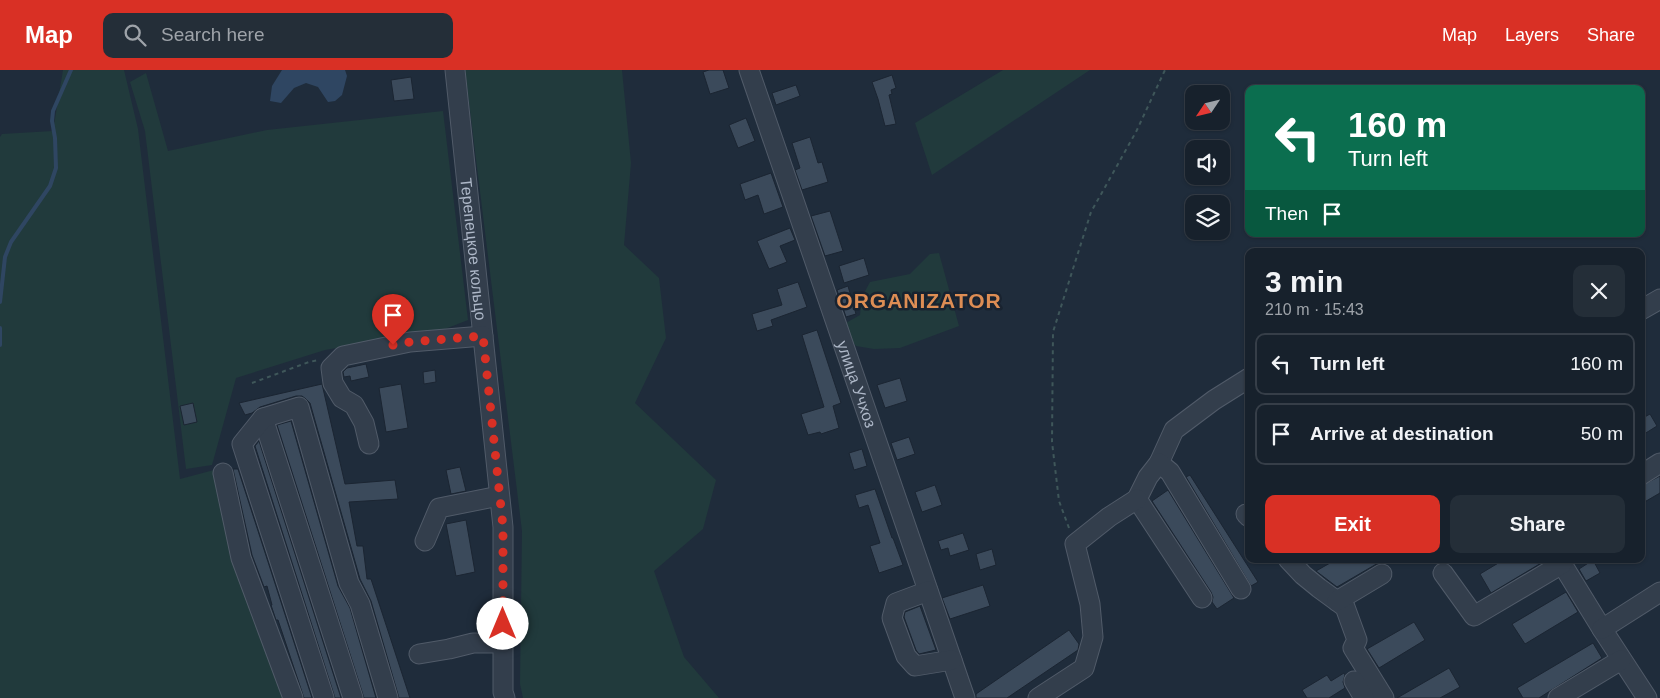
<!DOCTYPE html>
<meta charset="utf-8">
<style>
:root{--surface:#17212c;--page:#242e38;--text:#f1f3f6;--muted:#9ea3a9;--line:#363e48;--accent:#d93025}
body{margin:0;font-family:Arial,sans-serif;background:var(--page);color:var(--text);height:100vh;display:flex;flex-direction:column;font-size:19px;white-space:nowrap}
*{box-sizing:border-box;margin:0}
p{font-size:16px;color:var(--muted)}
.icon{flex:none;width:28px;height:28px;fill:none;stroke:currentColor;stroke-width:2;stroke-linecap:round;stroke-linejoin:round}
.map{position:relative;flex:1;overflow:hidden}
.panel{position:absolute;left:1245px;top:178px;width:400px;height:315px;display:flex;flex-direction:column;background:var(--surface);border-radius:10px;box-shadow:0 1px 4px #0004,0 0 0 1px var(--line)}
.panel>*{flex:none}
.banner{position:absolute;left:1245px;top:15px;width:400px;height:152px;border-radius:10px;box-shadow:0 1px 4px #0004,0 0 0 1px var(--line);background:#0b6e4f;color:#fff;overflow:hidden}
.needle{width:32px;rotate:235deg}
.tools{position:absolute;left:1185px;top:15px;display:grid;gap:10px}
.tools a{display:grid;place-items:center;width:45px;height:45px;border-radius:10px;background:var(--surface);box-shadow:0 1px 4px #0004,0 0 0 1px var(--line);font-size:25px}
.pin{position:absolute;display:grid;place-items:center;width:42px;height:42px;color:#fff;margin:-51px -21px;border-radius:50% 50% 50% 0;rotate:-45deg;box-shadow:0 0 5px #0007}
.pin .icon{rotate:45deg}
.me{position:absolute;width:55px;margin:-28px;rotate:0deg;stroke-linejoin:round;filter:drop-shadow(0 0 4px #0008)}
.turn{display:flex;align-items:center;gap:18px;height:105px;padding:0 20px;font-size:22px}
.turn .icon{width:65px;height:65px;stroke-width:2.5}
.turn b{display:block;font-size:35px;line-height:42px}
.then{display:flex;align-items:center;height:48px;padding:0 20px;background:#0003;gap:10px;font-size:19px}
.round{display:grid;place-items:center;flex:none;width:52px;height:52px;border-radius:10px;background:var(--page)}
.headline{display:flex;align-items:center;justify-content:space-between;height:85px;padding:0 20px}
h1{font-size:30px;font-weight:600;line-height:38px}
.action{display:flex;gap:10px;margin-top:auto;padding:10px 20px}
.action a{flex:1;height:58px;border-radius:10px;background:var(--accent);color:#fff;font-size:20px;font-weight:600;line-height:58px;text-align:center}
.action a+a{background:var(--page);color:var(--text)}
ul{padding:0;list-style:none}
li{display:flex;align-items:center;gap:15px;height:62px;margin:0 10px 8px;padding:0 10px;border:2px solid var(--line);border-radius:10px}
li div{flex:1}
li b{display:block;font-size:19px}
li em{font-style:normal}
header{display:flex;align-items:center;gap:30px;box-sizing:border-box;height:70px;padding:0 25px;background:var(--accent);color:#fff}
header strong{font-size:24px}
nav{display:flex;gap:28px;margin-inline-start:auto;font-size:18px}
.search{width:350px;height:45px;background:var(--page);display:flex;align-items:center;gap:12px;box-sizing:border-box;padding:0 18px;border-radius:10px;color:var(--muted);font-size:19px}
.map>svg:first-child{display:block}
.green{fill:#213a3c}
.water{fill:#2f4662}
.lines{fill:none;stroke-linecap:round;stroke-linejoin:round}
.stream{stroke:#2f4662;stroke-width:4}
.building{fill:#3b4a5b;stroke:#1b2532}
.minor-casing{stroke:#515b69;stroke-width:21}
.path{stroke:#3f575a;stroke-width:2;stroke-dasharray:4 4;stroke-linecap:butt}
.minor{stroke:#333e4c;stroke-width:19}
.route{stroke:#d93025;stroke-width:9;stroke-dasharray:0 16.2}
.labels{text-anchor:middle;stroke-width:5;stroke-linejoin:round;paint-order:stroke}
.street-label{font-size:16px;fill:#aeb8c8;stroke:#192330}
.district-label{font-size:21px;font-weight:bold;letter-spacing:1px;fill:#dd8d54;stroke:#192330}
</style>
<header>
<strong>Map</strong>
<div class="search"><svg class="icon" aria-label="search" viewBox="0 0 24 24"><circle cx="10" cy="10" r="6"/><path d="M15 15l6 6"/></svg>Search here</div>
<nav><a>Map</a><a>Layers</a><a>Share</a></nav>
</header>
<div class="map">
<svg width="1660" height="628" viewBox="0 0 1660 628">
<rect width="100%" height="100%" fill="#1f2c3b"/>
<path class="green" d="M63,0H124L138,59L180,409L214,400L236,490L285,628H0V67L2,64L53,61Z
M465,0H622L631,93L624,175L659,208L666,268L635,333L716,410L703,459L654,501L684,587L719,628H523L520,614L522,461Z
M1003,0H1090L932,105L915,53Z
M146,3L168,81L267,60L443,41L468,250L445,259L325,280L236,308L212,395L186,399L145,61L130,12Z
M939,183L959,256L900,278L874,279L856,276L845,262L844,254L860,245L862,227L870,212L910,204L930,184Z"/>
<path class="water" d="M282,0H345L347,6L342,25L335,31L328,32L318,17L306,13L294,18L281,33L270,31L272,16Z"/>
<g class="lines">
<path class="stream" d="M0,232L5,187L11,172L50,116L56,98L55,68L52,51L53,41L71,0
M0,258V275"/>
</g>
<path class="building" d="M709,0H723L729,18L710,24L703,2Z
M892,5L896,18L891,20L892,24L889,25L896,54L885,56L878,29L872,12Z
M411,7L414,29L394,31L391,10Z
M796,15L800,26L776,35L772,23Z
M746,48L755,71L738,78L729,55Z
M810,67L818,93L822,92L828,112L802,120L795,100L800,98L792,73Z
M771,103L783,137L764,144L758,125L745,130L740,114Z
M830,141L843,181L825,186L811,146Z
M790,158L795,170L780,176L787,192L769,199L757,171Z
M864,188L869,205L844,213L839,196Z
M798,212L807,237L771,250L773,256L757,261L752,244L782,235L777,219Z
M848,216L856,244L846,247L837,220Z
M817,260L841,333L833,336L839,358L821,364L820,362L808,365L801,344L824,337L802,265Z
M366,294L369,307L351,311L350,306L344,307L343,302L347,298Z
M435,300L436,312L424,314L423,302Z
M900,308L907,331L885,338L877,315Z
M322,314L345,414L395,410L398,429L349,432L357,476H363L367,509H371L410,628H399L371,531L360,509L310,333L306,329L302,326H296L260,337L252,343L245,345L239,333Z
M401,314L408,358L386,362L379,318Z
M193,333L197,352L184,355L180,336Z
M1650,344L1657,356L1641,366V349Z
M291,351L338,516L350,538L376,628H364L277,355Z
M909,367L915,384L897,390L891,373Z
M259,371L341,628H335L255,376Z
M862,379L867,396L854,400L849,383Z
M460,397L466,421L451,424L446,400Z
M233,399H238L312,628H304L278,550H276L271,535H272L267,516L264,517L252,485Z
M1190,405L1258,512L1251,516L1186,407Z
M1660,406V423L1641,434V416Z
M935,415L942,435L922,442L915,422Z
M875,419L892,468H893L903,495L879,503L870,476L880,473L868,435L859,438L855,425Z
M1168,420L1234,528L1217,539L1212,532L1213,527L1211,522L1152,431Z
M466,450L475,502L456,506L446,454Z
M963,463L969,480L950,486L948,478L941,480L938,471Z
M992,479L996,495L980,500L976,484Z
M1337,489H1385L1337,517L1316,501Z
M1505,489H1548L1491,523L1480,504Z
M1593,490L1600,503L1586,511L1579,499Z
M983,515L990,536L950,549L942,528Z
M1566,522L1578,542L1525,574L1512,554Z
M920,536L936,580L919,584L916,580L904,547L905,542Z
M1414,552L1425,570L1379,598L1367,579Z
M1069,560L1079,574L1078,580L1007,628H976V624Z
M1593,573L1602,588L1539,628H1523L1517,618Z
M1449,598L1460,617L1440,628H1397Z
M1344,603L1345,605L1343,612L1345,618L1329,628H1307L1302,620L1327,605L1331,611Z"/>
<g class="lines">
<g class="minor-casing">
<g id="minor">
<path id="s1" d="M455,0L503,457V622L505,628"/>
<path id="s2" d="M749,0L965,628"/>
<path d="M1641,240L1660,229"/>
<path d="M263,348L353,628"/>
<path d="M369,374L364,353L354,335L342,328L333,313L331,298L343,286L410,272L483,266"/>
<path d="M1159,393L1174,360L1214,330L1249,308"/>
<path d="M223,403L241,488L293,628"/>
<path d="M1641,405L1660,393"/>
<path d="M1246,444L1249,447"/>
<path d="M425,471L439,438L499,426"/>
<path d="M1288,489L1303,505L1319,518L1345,537L1357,570L1353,578L1384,628"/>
<path d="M1559,489L1602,559L1647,628"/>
<path d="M1443,503L1474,546L1562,494"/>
<path d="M928,521L896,533L892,548L906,586L915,596L952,590"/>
<path d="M1202,528L1137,429L1148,407L1159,393L1170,402L1241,519"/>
<path d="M1337,531L1382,504"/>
<path d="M1602,559L1660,522"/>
<path d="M419,584L449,579L473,573H503"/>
<path d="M1354,611L1364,628"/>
<path d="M324,628L242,374L263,348L299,337L349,513L360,534L388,628"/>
<path d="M1038,628L1084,598L1093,567L1090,534L1075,474L1109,447L1137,429"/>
<path d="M1558,628L1621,590"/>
</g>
</g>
<path class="path" d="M252,313L309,292L319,290
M1069,458L1059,431L1052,372L1053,262L1091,142L1136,62L1165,0"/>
<use href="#minor" class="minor"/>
</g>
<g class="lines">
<path class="route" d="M393,275L410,272L483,266L503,457V554"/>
</g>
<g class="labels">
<g class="street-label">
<text dy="6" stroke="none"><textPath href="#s1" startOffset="180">Терепецкое кольцо</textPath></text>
<text dy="6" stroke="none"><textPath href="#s2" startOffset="332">улица Учхоз</textPath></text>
</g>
<g class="district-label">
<text x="919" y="238">ORGANIZATOR</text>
</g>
</g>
</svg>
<div class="tools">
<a><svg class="needle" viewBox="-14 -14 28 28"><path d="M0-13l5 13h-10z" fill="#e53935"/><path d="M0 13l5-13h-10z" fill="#9ea3a9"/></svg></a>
<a><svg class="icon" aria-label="sound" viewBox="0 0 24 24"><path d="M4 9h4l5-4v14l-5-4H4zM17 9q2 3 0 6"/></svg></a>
<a><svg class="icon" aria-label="layers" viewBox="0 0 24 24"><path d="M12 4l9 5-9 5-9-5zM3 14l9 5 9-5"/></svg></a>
</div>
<div class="pin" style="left:393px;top:275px;background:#d93025"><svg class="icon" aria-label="arrive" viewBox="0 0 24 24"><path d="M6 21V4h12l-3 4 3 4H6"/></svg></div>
<svg class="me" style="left:503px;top:554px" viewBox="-20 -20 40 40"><circle r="19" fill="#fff"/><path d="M0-13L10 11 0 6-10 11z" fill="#d93025"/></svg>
<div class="banner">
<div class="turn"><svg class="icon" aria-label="left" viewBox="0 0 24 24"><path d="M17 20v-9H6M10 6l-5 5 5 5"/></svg><div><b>160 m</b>Turn left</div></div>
<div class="then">Then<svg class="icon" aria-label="arrive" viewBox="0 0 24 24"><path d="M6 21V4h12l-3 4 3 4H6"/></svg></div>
</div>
<section class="panel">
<div class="headline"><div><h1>3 min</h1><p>210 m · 15:43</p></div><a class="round"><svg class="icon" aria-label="close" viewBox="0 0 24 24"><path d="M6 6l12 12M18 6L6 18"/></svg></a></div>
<ul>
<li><svg class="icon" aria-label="left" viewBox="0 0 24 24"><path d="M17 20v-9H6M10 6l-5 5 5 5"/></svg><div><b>Turn left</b></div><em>160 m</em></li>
<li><svg class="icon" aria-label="arrive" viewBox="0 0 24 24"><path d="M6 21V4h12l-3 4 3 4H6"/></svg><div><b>Arrive at destination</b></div><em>50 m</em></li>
</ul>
<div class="action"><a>Exit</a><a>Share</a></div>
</section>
</div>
